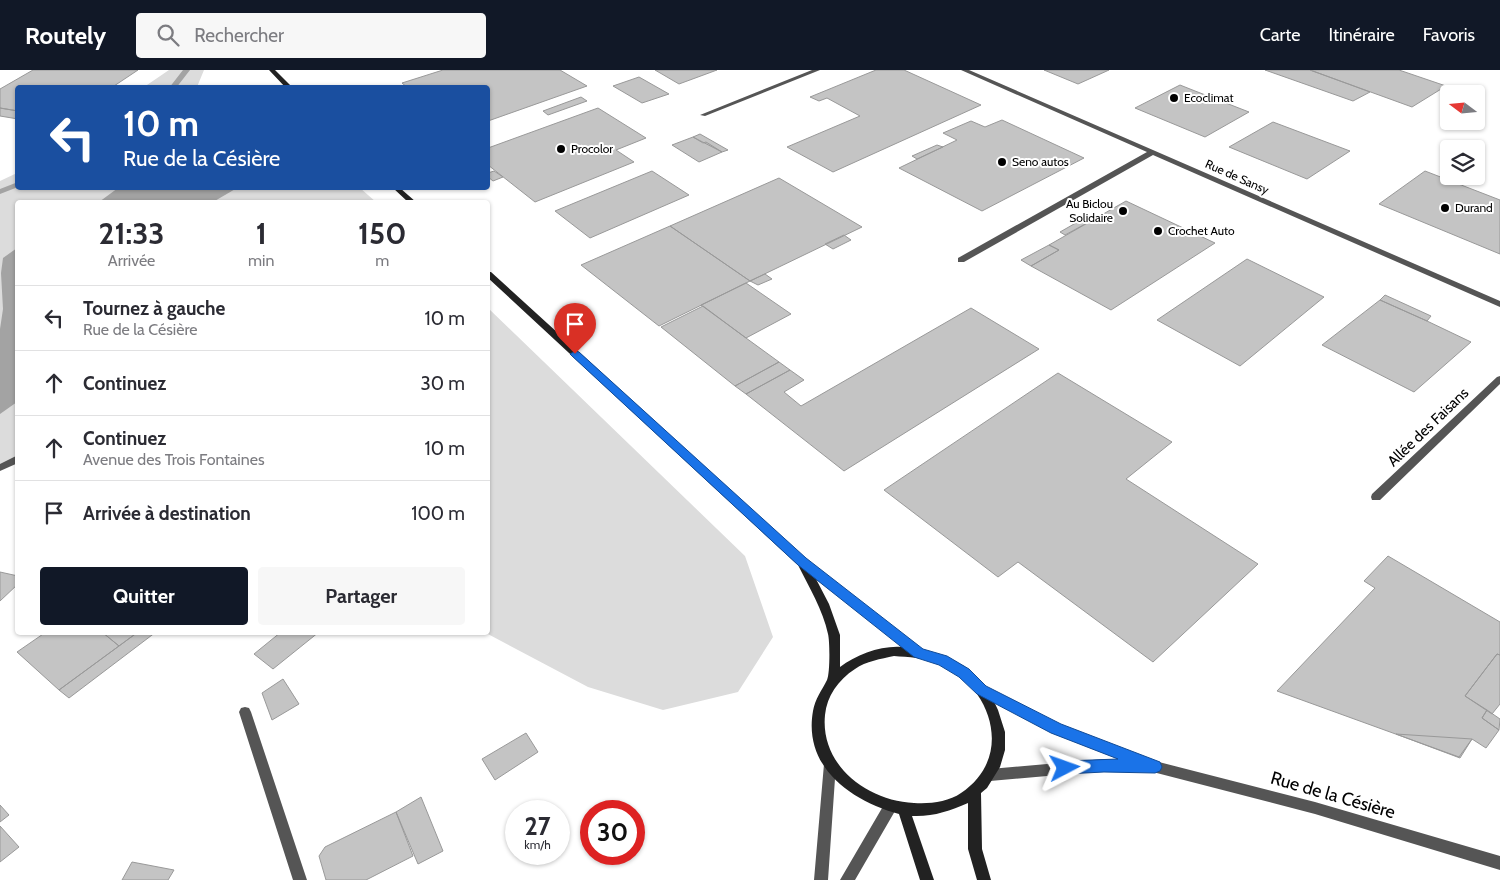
<!DOCTYPE html>
<html lang="fr">
<meta charset="utf-8">
<style>
:root{--surface:#fff;--page:#f7f7f7;--text:#2b2b33;--muted:#7c7c81;--line:#e1e1e2;--accent:#111827}
body{margin:0;font-family:Cabin,sans-serif;background:var(--page);color:var(--text);height:100vh;display:flex;flex-direction:column;font-size:19px;white-space:nowrap}
*{box-sizing:border-box;margin:0}
p{font-size:16px;color:var(--muted)}
.icon{flex:none;width:28px;height:28px;fill:none;stroke:currentColor;stroke-width:2;stroke-linecap:round;stroke-linejoin:round}
.map{position:relative;flex:1;overflow:hidden}
.side{position:absolute;left:15px;top:130px;width:475px;height:435px;display:flex;flex-direction:column;background:var(--surface);border-radius:5px;box-shadow:0 1px 4px #0004}
.side>*{flex:none}
.guide{position:absolute;left:15px;top:15px;width:475px;height:105px;border-radius:5px;box-shadow:0 1px 4px #0004;background:#1a4fa0;color:#fff;overflow:hidden}
.needle{width:32px;rotate:286deg}
.tools{position:absolute;left:1440px;top:15px;display:grid;gap:10px}
.tools a{display:grid;place-items:center;width:45px;height:45px;border-radius:5px;background:var(--surface);box-shadow:0 1px 4px #0004;font-size:25px}
.speed{position:absolute;left:505px;top:730px;display:flex;gap:10px;font-size:25px;font-weight:700;text-align:center}
.speed>*{display:grid;place-content:center;width:65px;height:65px;border-radius:50%;background:var(--surface);box-shadow:0 1px 4px #0004;line-height:1}
.speed small{font-size:12px;font-weight:400}
.speed .limit{border:8px solid #d22;background:#fff;color:#111}
.pin{position:absolute;display:grid;place-items:center;width:42px;height:42px;color:#fff;margin:-51px -21px;border-radius:50% 50% 50% 0;rotate:-45deg;box-shadow:0 0 5px #0007}
.pin .icon{rotate:45deg}
.me{position:absolute;width:55px;margin:-28px;rotate:86deg;stroke-linejoin:round;filter:drop-shadow(0 0 4px #0008)}
.turn{display:flex;align-items:center;gap:18px;height:105px;padding:0 25px;font-size:22px}
.turn .icon{width:65px;height:65px;stroke-width:2.5}
.turn b{display:block;font-size:35px;line-height:42px}
.eta{display:flex;justify-content:space-evenly;align-items:center;height:85px;text-align:center}
.eta b{font-size:30px;font-weight:800;line-height:35px}
.primary-button{display:flex;gap:10px;margin-top:auto;padding:10px 25px}
.primary-button a{flex:1;height:58px;border-radius:5px;background:var(--accent);color:#fff;font-size:20px;font-weight:800;line-height:58px;text-align:center}
.primary-button a+a{background:var(--page);color:var(--text)}
ul{padding:0;list-style:none}
li{display:flex;align-items:center;gap:15px;height:65px;padding:0 25px;border-top:1px solid var(--line)}
li div{flex:1}
li b{display:block;font-size:19px}
li em{font-style:normal}
header{display:flex;align-items:center;gap:30px;box-sizing:border-box;height:70px;padding:0 25px;background:var(--accent);color:#fff}
header strong{font-size:24px}
nav{display:flex;gap:28px;margin-inline-start:auto;font-size:18px}
.search{width:350px;height:45px;background:var(--page);display:flex;align-items:center;gap:12px;box-sizing:border-box;padding:0 18px;border-radius:5px;color:var(--muted);font-size:19px}
.map>svg:first-child{display:block}
.green{fill:#dcdcdc}
.water{fill:#a3a3a3}
.lines{fill:none;stroke-linecap:round;stroke-linejoin:round}
.stream{fill:#a3a3a3;fill-rule:evenodd}
.building{fill:#c4c4c4;stroke:#999}
.street{fill:#555;fill-rule:evenodd}
.secondary{fill:#222;fill-rule:evenodd}
.route{fill:#1a73e8;stroke:#114b97}
.poi-dot{fill:#000;stroke:#fff;stroke-width:2}
.labels{text-anchor:middle;stroke-width:4;stroke-linejoin:round;paint-order:stroke}
.far-poi-label{font-size:12px;fill:#000;stroke:#fff;text-anchor:start}
.far-street-label{font-size:12px;fill:#000;stroke:#fff}
.street-label{font-size:15px;fill:#000;stroke:#fff}
.near-street-label{font-size:18px;fill:#000;stroke:#fff}
</style>
<header>
<strong>Routely</strong>
<div class="search"><svg class="icon" aria-label="search" viewBox="0 0 24 24"><circle cx="10" cy="10" r="6"/><path d="M15 15l6 6"/></svg>Rechercher</div>
<nav><a>Carte</a><a>Itinéraire</a><a>Favoris</a></nav>
</header>
<div class="map">
<svg width="1500" height="810" viewBox="0 0 1500 810">
<rect width="100%" height="100%" fill="#fff"/>
<path class="green" d="M169,0H204L197,17H144Z
M17,103L18,118H360L376,132H18L17,388L0,395V111Z
M488,238L745,486L773,567L738,622L663,640L588,617L486,563Z"/>
<path class="water" d="M118,118H237L213,132H99Z
M17,178V332L0,344V259L3,239L1,203L3,188Z"/>
<g class="lines">
<path class="stream" d="M183,0H190L176,18H169Z
M18,112V117L0,124V119Z"/>
</g>
<path class="building" d="M33,0H138L111,18H18V41L0,38V19Z
M443,0H560L587,16L488,51V18H408L402,13Z
M655,0H717L679,14Z
M876,0H904L981,35L833,102L787,77L860,46L827,28L819,31L810,27Z
M1044,0H1109L1078,14Z
M1265,0H1310L1370,22L1353,31Z
M1310,0H1399L1446,16L1412,37Z
M639,7L669,24L642,33L613,16Z
M1180,15L1190,19L1249,42L1205,67L1135,38Z
M581,27L587,31L548,45L543,41Z
M0,38L18,41V49L0,46Z
M598,38L646,68L616,80L634,92L535,132L488,95V78Z
M1002,50L1084,88L982,141L899,98L957,70L943,63L971,51L985,57Z
M1273,52L1350,81L1307,109L1229,77Z
M700,64L728,80L722,82L693,67Z
M693,67L703,73L706,72L722,82L699,92L672,75Z
M937,75L943,77L917,89L912,86Z
M494,101L503,107L493,111L488,107V103Z
M652,101L689,125L590,168L555,141Z
M1425,101L1500,130V184L1379,134Z
M779,108L862,157L750,211L670,156Z
M1126,131L1215,173L1111,240L1031,196L1059,180L1049,175Z
M1081,150L1087,153L1065,165L1060,162Z
M670,156L750,211L659,256L581,195Z
M844,165L851,170L833,179L825,174Z
M1049,175L1059,180L1031,196L1021,190Z
M1247,189L1324,227L1240,296L1157,250Z
M765,204L772,209L758,215L750,211Z
M746,213L791,244L746,268L701,235Z
M1385,225L1431,246L1427,251L1380,230Z
M1380,230L1427,251L1471,272L1414,322L1322,275Z
M703,236L746,268L779,292L735,316L661,257Z
M971,238L1039,279L844,401L746,324L790,300L804,310L784,322L801,336Z
M779,292L790,300L746,324L735,316Z
M1058,303L1172,372L1126,409L1258,494L1153,592L1018,492L998,507L884,420Z
M1388,486L1500,552V585L1497,584L1465,626L1487,640L1482,648L1499,660L1486,678L1472,669L1459,687L1277,621L1375,518L1364,511Z
M0,502L18,506V514L0,531Z
M46,562H102L119,576L59,620L17,582Z
M102,562H138L119,576Z
M138,562H156L69,628L59,620Z
M281,562H319L273,599L254,584Z
M1497,584L1500,585V634L1492,644L1465,626Z
M283,609L299,634L272,650L262,623Z
M1487,640L1500,649L1499,660L1482,648Z
M526,663L538,682L495,710L482,689Z
M1396,664L1472,669L1460,688Z
M421,727L443,781L418,794L396,742Z
M0,735L9,745L0,752Z
M396,742L413,786L366,810H326L319,786L325,777Z
M0,756L19,777L0,792Z
M132,792L174,800L168,810H122Z"/>
<g class="lines">
<path class="street" d="M812,0H820L705,46L700,45Z
M961,0H969L1500,231V237L1153,85L964,192H958V188L1147,82Z
M1500,306V314L1380,430H1372L1371,427L1372,424L1497,307Z
M18,385V393L0,401V394Z
M982,615L1060,655L1155,691L1315,732L1500,786V800L1315,744L1149,701H1104L990,711L985,709L984,705L985,701L990,699L1104,689L1121,690L1052,663L978,624L976,620L978,616Z
M245,637L249,638L251,642L307,810H293L239,642L241,638Z
M830,688L835,690L836,694L828,810H814L824,694L825,690Z
M890,731L895,733L897,737L895,741L855,810H840L885,733Z"/>
<path class="secondary" d="M269,0H275L293,18H286Z
M393,118H400L416,132H408Z
M488,202H491L806,489L923,580L947,587L964,596L978,608L990,623L998,640L1005,662V680L1000,697L987,718L981,723L982,779L991,810H977L968,779V733C949,741 933,747 912,746L934,810H920L899,744C851,731 803,697 813,641C815,629 822,620 827,610C830,604 830,572 828,564C823,540 809,517 798,495L488,208ZM816,509L903,577C882,575 857,584 840,597V565L829,534ZM894,586C908,587 925,588 939,593C992,616 1015,687 961,723C948,732 930,734 914,733C867,731 820,695 825,645C827,626 838,610 855,599C866,591 881,589 894,586Z"/>
</g>
<path class="route" d="M575,281L579,282L806,488L923,579L947,586L969,599L986,616L1061,654L1160,692L1162,697L1160,701L1155,703L1104,702L1065,704L1060,702L1058,698L1060,693L1065,691L1118,689L1051,663L977,624L959,607L939,595L914,587L798,495L572,286L570,284Z"/>
<g class="poi-dot">
<circle cx="1174" cy="28" r="5"/>
<circle cx="561" cy="79" r="5"/>
<circle cx="1002" cy="92" r="5"/>
<circle cx="1445" cy="138" r="5"/>
<circle cx="1123" cy="141" r="5"/>
<circle cx="1158" cy="161" r="5"/>
</g>
<g class="labels">
<g class="far-poi-label">
<text x="1184" y="32">Ecoclimat</text>
<text x="571" y="83">Procolor</text>
<text x="1012" y="96">Seno autos</text>
<text x="1113" y="138" text-anchor="end">Au Biclou<tspan x="1113" dy="14">Solidaire</tspan></text>
<text x="1455" y="142">Durand</text>
<text x="1168" y="165">Crochet Auto</text>
</g>
<g class="far-street-label">
<text transform="translate(1237 107) rotate(24)" y="4">Rue de Sansy</text>
</g>
<g class="street-label">
<text transform="translate(1428 357) rotate(-44)" y="5">Allée des Faisans</text>
</g>
<g class="near-street-label">
<text transform="translate(1333 725) rotate(16)" y="6">Rue de la Césière</text>
</g>
</g>
</svg>
<div class="tools">
<a><svg class="needle" viewBox="-14 -14 28 28"><path d="M0-13l5 13h-10z" fill="#e53935"/><path d="M0 13l5-13h-10z" fill="#7c7c81"/></svg></a>
<a><svg class="icon" aria-label="layers" viewBox="0 0 24 24"><path d="M12 4l9 5-9 5-9-5zM3 14l9 5 9-5"/></svg></a>
</div>
<div class="speed"><div>27<small>km/h</small></div><div class="limit">30</div></div>
<div class="pin" style="left:575px;top:284px;background:#d93025"><svg class="icon" aria-label="arrive" viewBox="0 0 24 24"><path d="M6 21V4h12l-3 4 3 4H6"/></svg></div>
<svg class="me" style="left:1065px;top:698px" viewBox="-20 -20 40 40"><path d="M0-17L14 15 0 8-14 15z" fill="#1a73e8" stroke="#fff" stroke-width="4"/></svg>
<div class="guide">
<div class="turn"><svg class="icon" aria-label="left" viewBox="0 0 24 24"><path d="M17 20v-9H6M10 6l-5 5 5 5"/></svg><div><b>10 m</b>Rue de la Césière</div></div>
</div>
<section class="side">
<div class="eta">
<div><b>21:33</b><p>Arrivée</p></div>
<div><b>1</b><p>min</p></div>
<div><b>150</b><p>m</p></div>
</div>
<ul>
<li><svg class="icon" aria-label="left" viewBox="0 0 24 24"><path d="M17 20v-9H6M10 6l-5 5 5 5"/></svg><div><b>Tournez à gauche</b><p>Rue de la Césière</p></div><em>10 m</em></li>
<li><svg class="icon" aria-label="ahead" viewBox="0 0 24 24"><path d="M12 20V5M6 11l6-6 6 6"/></svg><div><b>Continuez</b></div><em>30 m</em></li>
<li><svg class="icon" aria-label="ahead" viewBox="0 0 24 24"><path d="M12 20V5M6 11l6-6 6 6"/></svg><div><b>Continuez</b><p>Avenue des Trois Fontaines</p></div><em>10 m</em></li>
<li><svg class="icon" aria-label="arrive" viewBox="0 0 24 24"><path d="M6 21V4h12l-3 4 3 4H6"/></svg><div><b>Arrivée à destination</b></div><em>100 m</em></li>
</ul>
<div class="primary-button"><a>Quitter</a><a>Partager</a></div>
</section>
</div>
